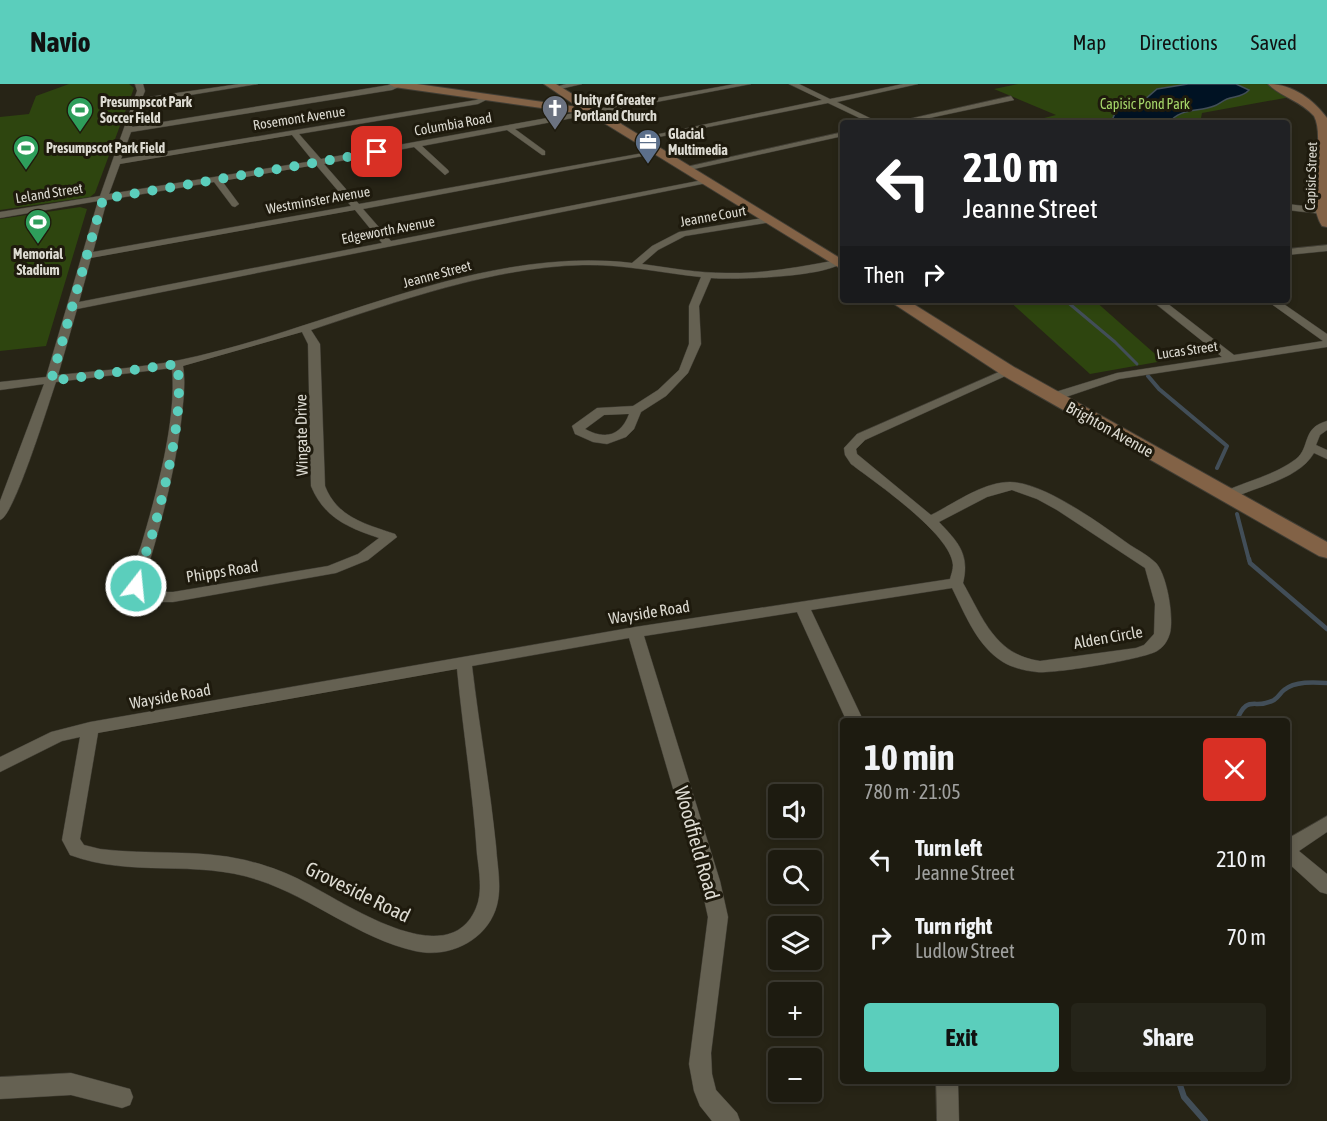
<!DOCTYPE html>
<meta charset="utf-8">
<style>
:root{--surface:#1d1b10;--page:#252419;--text:#f1f3f6;--muted:#a0a19f;--line:#3b3930;--accent:#5bcebc}
body{margin:0;font-family:"Asap Condensed",sans-serif;background:var(--page);color:var(--text);height:100vh;display:flex;flex-direction:column;font-size:22px;white-space:nowrap}
*{box-sizing:border-box;margin:0}
p{font-size:20px;color:var(--muted)}
.icon{flex:none;width:33px;height:33px;fill:none;stroke:currentColor;stroke-width:2;stroke-linecap:round;stroke-linejoin:round}
.map{position:relative;flex:1;overflow:hidden}
.panel{position:absolute;left:840px;top:634px;width:450px;height:366px;display:flex;flex-direction:column;background:var(--surface);border-radius:6px;box-shadow:0 3px 9px #0003,0 0 0 2px var(--line)}
.panel>*{flex:none}
.banner{position:absolute;left:840px;top:36px;width:450px;height:183px;border-radius:6px;box-shadow:0 3px 9px #0003,0 0 0 2px var(--line);background:#202124;color:#fff;overflow:hidden}
.controls{position:absolute;left:768px;top:700px;display:grid;gap:12px}
.controls a{display:grid;place-items:center;width:54px;height:54px;border-radius:6px;background:var(--surface);box-shadow:0 3px 9px #0003,0 0 0 2px var(--line);font-size:30px}
.pin{position:absolute;display:grid;place-items:center;width:51px;height:51px;color:#fff;margin:-26px;border-radius:12px;box-shadow:0 3px 9px #0006}
.me{position:absolute;width:66px;margin:-33px;rotate:16deg;stroke-linejoin:round;filter:drop-shadow(0 0 4px #0008)}
.turn{display:flex;align-items:center;gap:21px;height:126px;padding:0 24px;font-size:27px}
.turn .icon{width:78px;height:78px;stroke-width:2.5}
.turn b{display:block;font-size:42px;line-height:51px}
.then{display:flex;align-items:center;height:57px;padding:0 24px;background:#0003;gap:12px;font-size:22px}
.round{display:grid;place-items:center;flex:none;width:63px;height:63px;border-radius:6px;background:var(--page)}
.head{display:flex;align-items:center;justify-content:space-between;height:102px;padding:0 24px}
h1{font-size:36px;font-weight:700;line-height:45px}
.button{display:flex;gap:12px;margin-top:auto;padding:12px 24px}
.button a{flex:1;height:69px;border-radius:6px;background:var(--accent);color:#111;font-size:24px;font-weight:700;line-height:69px;text-align:center}
.button a+a{background:var(--page);color:var(--text)}
ul{padding:0;list-style:none}
li{display:flex;align-items:center;gap:18px;height:78px;padding:0 24px}
li div{flex:1}
li b{display:block;font-size:22px}
li em{font-style:normal}
header{display:flex;align-items:center;gap:36px;box-sizing:border-box;height:84px;padding:0 30px;background:var(--accent);color:#111}
header strong{font-size:28px}
nav{display:flex;gap:33px;margin-inline-start:auto;font-size:21px}
.map>svg:first-child{display:block}
.green{fill:#2e450f}
.water{fill:#001223;stroke:#424e58;stroke-width:1.5}
.lines{fill:none;stroke-linecap:round;stroke-linejoin:round}
.stream-far3{stroke:#424e58;stroke-width:3}
.stream-far2{stroke:#424e58;stroke-width:4}
.stream-far1{stroke:#424e58;stroke-width:4.5}
.stream{stroke:#424e58;stroke-width:6}
.street-casing{stroke:#413e35;stroke-width:1}
.secondary-casing{stroke:#413e35;stroke-width:2}
.street{fill:#656152;fill-rule:evenodd}
.secondary{fill:#826246;fill-rule:evenodd}
.route{stroke:#5bcebc;stroke-width:10;stroke-dasharray:0 18}
.labels{text-anchor:middle;stroke-width:6;stroke-linejoin:round;paint-order:stroke}
.far-poi-label{font-size:14px;font-weight:bold;fill:#dddbd2;stroke:#1e1a0d;text-anchor:start}
.far-park-label{font-size:14px;fill:#a5d66a;stroke:#1e1a0d}
.far-street-label{font-size:14px;fill:#dddbd2;stroke:#1e1a0d}
.street-label{font-size:16px;fill:#dddbd2;stroke:#1e1a0d}
.near-street-label{font-size:20px;fill:#dddbd2;stroke:#1e1a0d}
</style>
<header>
<strong>Navio</strong>
<nav><a>Map</a><a>Directions</a><a>Saved</a></nav>
</header>
<div class="map">
<svg width="1327" height="1037" viewBox="0 0 1327 1037">
<rect width="100%" height="100%" fill="#272416"/>
<path class="green" d="M69,0H129L134,4L95,109L90,113L0,126V33L29,30L36,12Z
M1018,0H1273L1296,12L1202,29L1200,39H1024L1056,31L994,5Z
M80,123L87,125L46,262L0,267V135Z
M1008,216H1094L1163,277L1090,290Z"/>
<path class="water" d="M1188,0H1236L1249,6C1243,13 1235,12 1227,15C1222,17 1218,21 1214,22C1199,28 1179,24 1169,39H1116L1113,34L1116,27L1111,25H1120L1143,17L1157,5Z"/>
<g class="lines">
<path class="stream-far3" d="M1065,216L1115,258L1137,280"/>
<path class="stream-far2" d="M1148,292L1159,305L1227,362L1217,384
M1237,430L1249,476"/>
<path class="stream-far1" d="M1249,475L1250,479L1327,545
M1236,638C1248,608 1254,627 1274,616C1279,613 1280,609 1284,606C1295,597 1314,598 1327,599"/>
<path class="stream" d="M1179,998L1184,1013L1205,1037"/>
<g class="street-casing">
<path id="street" d="M135,0H143L145,7L142,14L239,0H258L141,19L132,43L395,0L403,1L392,6L131,48L121,75L476,16L486,12L490,14L478,20L299,50L321,75L735,0H751L515,45L545,67V71H542L507,46L422,62L448,86L449,88L445,91L414,63L324,80L359,120L660,66L664,68L363,125L391,157L708,95L712,98L77,225L58,291C105,286 153,283 198,272C339,239 484,162 632,179L652,162L679,148L769,133L772,134V138L685,152L658,166L642,180C670,184 698,189 726,189C763,190 800,183 837,176L842,179C823,193 736,196 711,194L699,222L701,260L688,289L666,312L641,328L634,345L626,353L607,360L593,358L575,350L572,342L597,324L633,322L658,306L679,286L689,260V222L701,193C662,189 622,180 583,181C493,183 396,218 311,246L320,260L325,402C337,433 365,440 395,450L397,453L368,476L336,489L173,518H151L133,510C125,496 136,476 141,462C156,411 177,337 172,284L56,298C49,318 14,433 0,436V417L44,300L0,306V298L46,293L98,117L0,134V128L100,112L137,7ZM292,51L313,77L109,110L120,80ZM316,81L351,122L93,168L107,116L214,98L232,122L235,123L239,120L222,97ZM355,126L382,159L79,218L91,174ZM302,248L308,260L311,402C324,434 349,444 379,454L358,470L328,482L173,508H153L145,504L144,496C160,444 174,392 181,338C183,319 186,301 183,282ZM629,330C621,352 605,356 585,345L604,331Z
M566,0H582L556,6L552,4Z
M789,0H799L830,15L903,0H918L837,18L880,39H870L828,19L639,57L635,55L822,16Z
M1011,12L1014,16L906,39H891Z
M843,48V52L685,87L681,84Z
M1287,120L1322,124L1327,127L1322,130L1287,126Z
M1327,161V167L1287,171V165Z
M1151,216H1163L1234,271L1323,257L1266,216H1278L1327,250V263L1119,295L1057,316H1049V310L1117,289L1222,273Z
M1008,284L1012,285V289L865,356L856,365L857,370L931,431C955,419 983,398 1010,398C1044,398 1102,441 1130,461C1138,466 1149,472 1156,479C1167,491 1174,533 1170,549C1168,556 1164,563 1157,567C1144,575 1054,590 1037,588C1026,587 1013,584 1003,578C977,562 965,530 952,504L811,526L864,638H847L797,528L644,552L720,797L728,833L711,969L712,990L716,1006L737,1029L740,1037H712L700,1022L694,1007L689,980L708,833L700,797L629,554L472,582C479,642 490,702 496,762C497,781 502,802 497,821C488,856 449,875 415,867C358,854 313,814 258,796C197,775 131,794 70,771L62,756L80,653L62,657L0,688V673L51,648L90,638L635,543L950,495C951,491 953,486 953,481C951,450 876,399 851,380L845,371L844,364L857,350ZM1012,406L1037,415L1057,426L1145,484L1155,520L1154,550L1144,561L1136,564L1040,577C995,571 983,534 963,499C970,470 958,458 939,438L987,413ZM457,585C463,647 473,708 477,770C479,787 483,808 476,824C448,892 343,817 304,798C286,788 265,781 245,776C198,765 148,771 100,765L84,761L80,755L98,649Z
M1327,337V346L1320,351L1316,361L1327,366V375L1314,369C1299,395 1258,402 1233,414H1223L1221,411L1223,408C1247,397 1275,391 1296,375C1311,363 1301,344 1327,337Z
M1327,732V748L1299,767L1327,790V810L1320,808L1287,778V755Z
M71,989L130,1005L133,1013L130,1021L122,1024L71,1011L0,1015V993Z
M936,998H958L959,1037H937Z"/>
</g>
<g class="secondary-casing">
<path id="secondary" d="M389,0H417L578,23L544,0H556L843,176V186L591,31L394,3Z
M1268,0C1292,0 1313,15 1327,34V143L1322,142C1303,112 1327,57 1314,32C1301,17 1281,13 1268,0Z
M888,216H907L1014,283L1327,458V474L1319,472L1002,291Z"/>
</g>
<use href="#street" class="street"/>
<use href="#secondary" class="secondary"/>
</g>
<g class="lines">
<path class="route" d="M136,502C140,483 148,464 154,445C166,399 185,326 177,280L51,297L103,115L377,68"/>
</g>
<defs>
<g id="church-pin" transform="scale(1.35)"><path d="M0 17L-7.5 6A9.5 9.5 0 1 1 7.5 6Z" fill="#6b7280" stroke="#1e1a0d"/><path d="M-1.2-6h2.4v3.5h3.3v2.4h-3.3V6h-2.4V-.1h-3.3v-2.4h3.3Z" fill="#fff"/></g>
<g id="stadium-pin" transform="scale(1.35)"><path d="M0 17L-7.5 6A9.5 9.5 0 1 1 7.5 6Z" fill="#2e9e5b" stroke="#1e1a0d"/><path d="M0-5a6.5 5 0 1 0 0 10a6.5 5 0 1 0 0-10ZM-3.5-1.8h7v3.6h-7Z" fill="#fff"/></g>
<g id="office-pin" transform="scale(1.35)"><path d="M0 17L-7.5 6A9.5 9.5 0 1 1 7.5 6Z" fill="#5c6f8a" stroke="#1e1a0d"/><path d="M-6-3h4V-5.5h4V-3h4V5H-6ZM-1-4.5V-3h2v-1.5ZM-6 0V1H6V0Z" fill="#fff"/></g>
</defs>
<g fill-rule="evenodd">
<use href="#church-pin" x="555" y="24"/>
<use href="#stadium-pin" x="80" y="26"/>
<use href="#office-pin" x="648" y="58"/>
<use href="#stadium-pin" x="26" y="64"/>
<use href="#stadium-pin" x="38" y="138"/>
</g>
<g class="labels">
<g class="far-poi-label">
<text x="574" y="21">Unity of Greater<tspan x="574" dy="16">Portland Church</tspan></text>
<text x="100" y="23">Presumpscot Park<tspan x="100" dy="16">Soccer Field</tspan></text>
<text x="668" y="55">Glacial<tspan x="668" dy="16">Multimedia</tspan></text>
<text x="46" y="69">Presumpscot Park Field</text>
<text x="38" y="175" text-anchor="middle">Memorial<tspan x="38" dy="16">Stadium</tspan></text>
</g>
<g class="far-park-label">
<text x="1145" y="25">Capisic Pond Park</text>
</g>
<g class="far-street-label">
<text transform="translate(299 34) rotate(-9)" y="5">Rosemont Avenue</text>
<text transform="translate(453 40) rotate(-10)" y="5">Columbia Road</text>
<text transform="translate(1311 92) rotate(-88)" y="5">Capisic Street</text>
<text transform="translate(49 109) rotate(-9)" y="5">Leland Street</text>
<text transform="translate(318 116) rotate(-10)" y="5">Westminster Avenue</text>
<text transform="translate(713 132) rotate(-10)" y="5">Jeanne Court</text>
<text transform="translate(388 146) rotate(-11)" y="5">Edgeworth Avenue</text>
<text transform="translate(437 190) rotate(-15)" y="5">Jeanne Street</text>
<text transform="translate(1187 266) rotate(-8)" y="5">Lucas Street</text>
</g>
<g class="street-label">
<text transform="translate(1110 345) rotate(29)" y="6">Brighton Avenue</text>
<text transform="translate(301 351) rotate(-91)" y="6">Wingate Drive</text>
<text transform="translate(222 487) rotate(-9)" y="6">Phipps Road</text>
<text transform="translate(649 528) rotate(-9)" y="6">Wayside Road</text>
<text transform="translate(1108 553) rotate(-10)" y="6">Alden Circle</text>
<text transform="translate(170 612) rotate(-10)" y="6">Wayside Road</text>
</g>
<g class="near-street-label">
<text transform="translate(697 759) rotate(74)" y="7">Woodfield Road</text>
<text transform="translate(358 808) rotate(26)" y="7">Groveside Road</text>
</g>
</g>
</svg>
<div class="controls">
<a><svg class="icon" aria-label="sound" viewBox="0 0 24 24"><path d="M4 9h4l5-4v14l-5-4H4zM17 9q2 3 0 6"/></svg></a>
<a><svg class="icon" aria-label="search" viewBox="0 0 24 24"><circle cx="10" cy="10" r="6"/><path d="M15 15l6 6"/></svg></a>
<a><svg class="icon" aria-label="layers" viewBox="0 0 24 24"><path d="M12 4l9 5-9 5-9-5zM3 14l9 5 9-5"/></svg></a>
<a>+</a>
<a>−</a>
</div>
<div class="pin" style="left:377px;top:68px;background:#d93025"><svg class="icon" aria-label="arrive" viewBox="0 0 24 24"><path d="M6 21V4h12l-3 4 3 4H6"/></svg></div>
<svg class="me" style="left:136px;top:502px" viewBox="-20 -20 40 40"><circle r="17" fill="#5bcebc" stroke="#fff" stroke-width="3"/><path d="M0-11L8 9 0 5-8 9z" fill="#fff"/></svg>
<div class="banner">
<div class="turn"><svg class="icon" aria-label="left" viewBox="0 0 24 24"><path d="M17 20v-9H6M10 6l-5 5 5 5"/></svg><div><b>210 m</b>Jeanne Street</div></div>
<div class="then">Then<svg class="icon" aria-label="right" viewBox="0 0 24 24"><path d="M7 20v-9h11M14 6l5 5-5 5"/></svg></div>
</div>
<section class="panel">
<div class="head"><div><h1>10 min</h1><p>780 m · 21:05</p></div><a class="round" style="background:#d93025;color:#fff"><svg class="icon" aria-label="close" viewBox="0 0 24 24"><path d="M6 6l12 12M18 6L6 18"/></svg></a></div>
<ul>
<li><svg class="icon" aria-label="left" viewBox="0 0 24 24"><path d="M17 20v-9H6M10 6l-5 5 5 5"/></svg><div><b>Turn left</b><p>Jeanne Street</p></div><em>210 m</em></li>
<li><svg class="icon" aria-label="right" viewBox="0 0 24 24"><path d="M7 20v-9h11M14 6l5 5-5 5"/></svg><div><b>Turn right</b><p>Ludlow Street</p></div><em>70 m</em></li>
</ul>
<div class="button"><a>Exit</a><a>Share</a></div>
</section>
</div>
